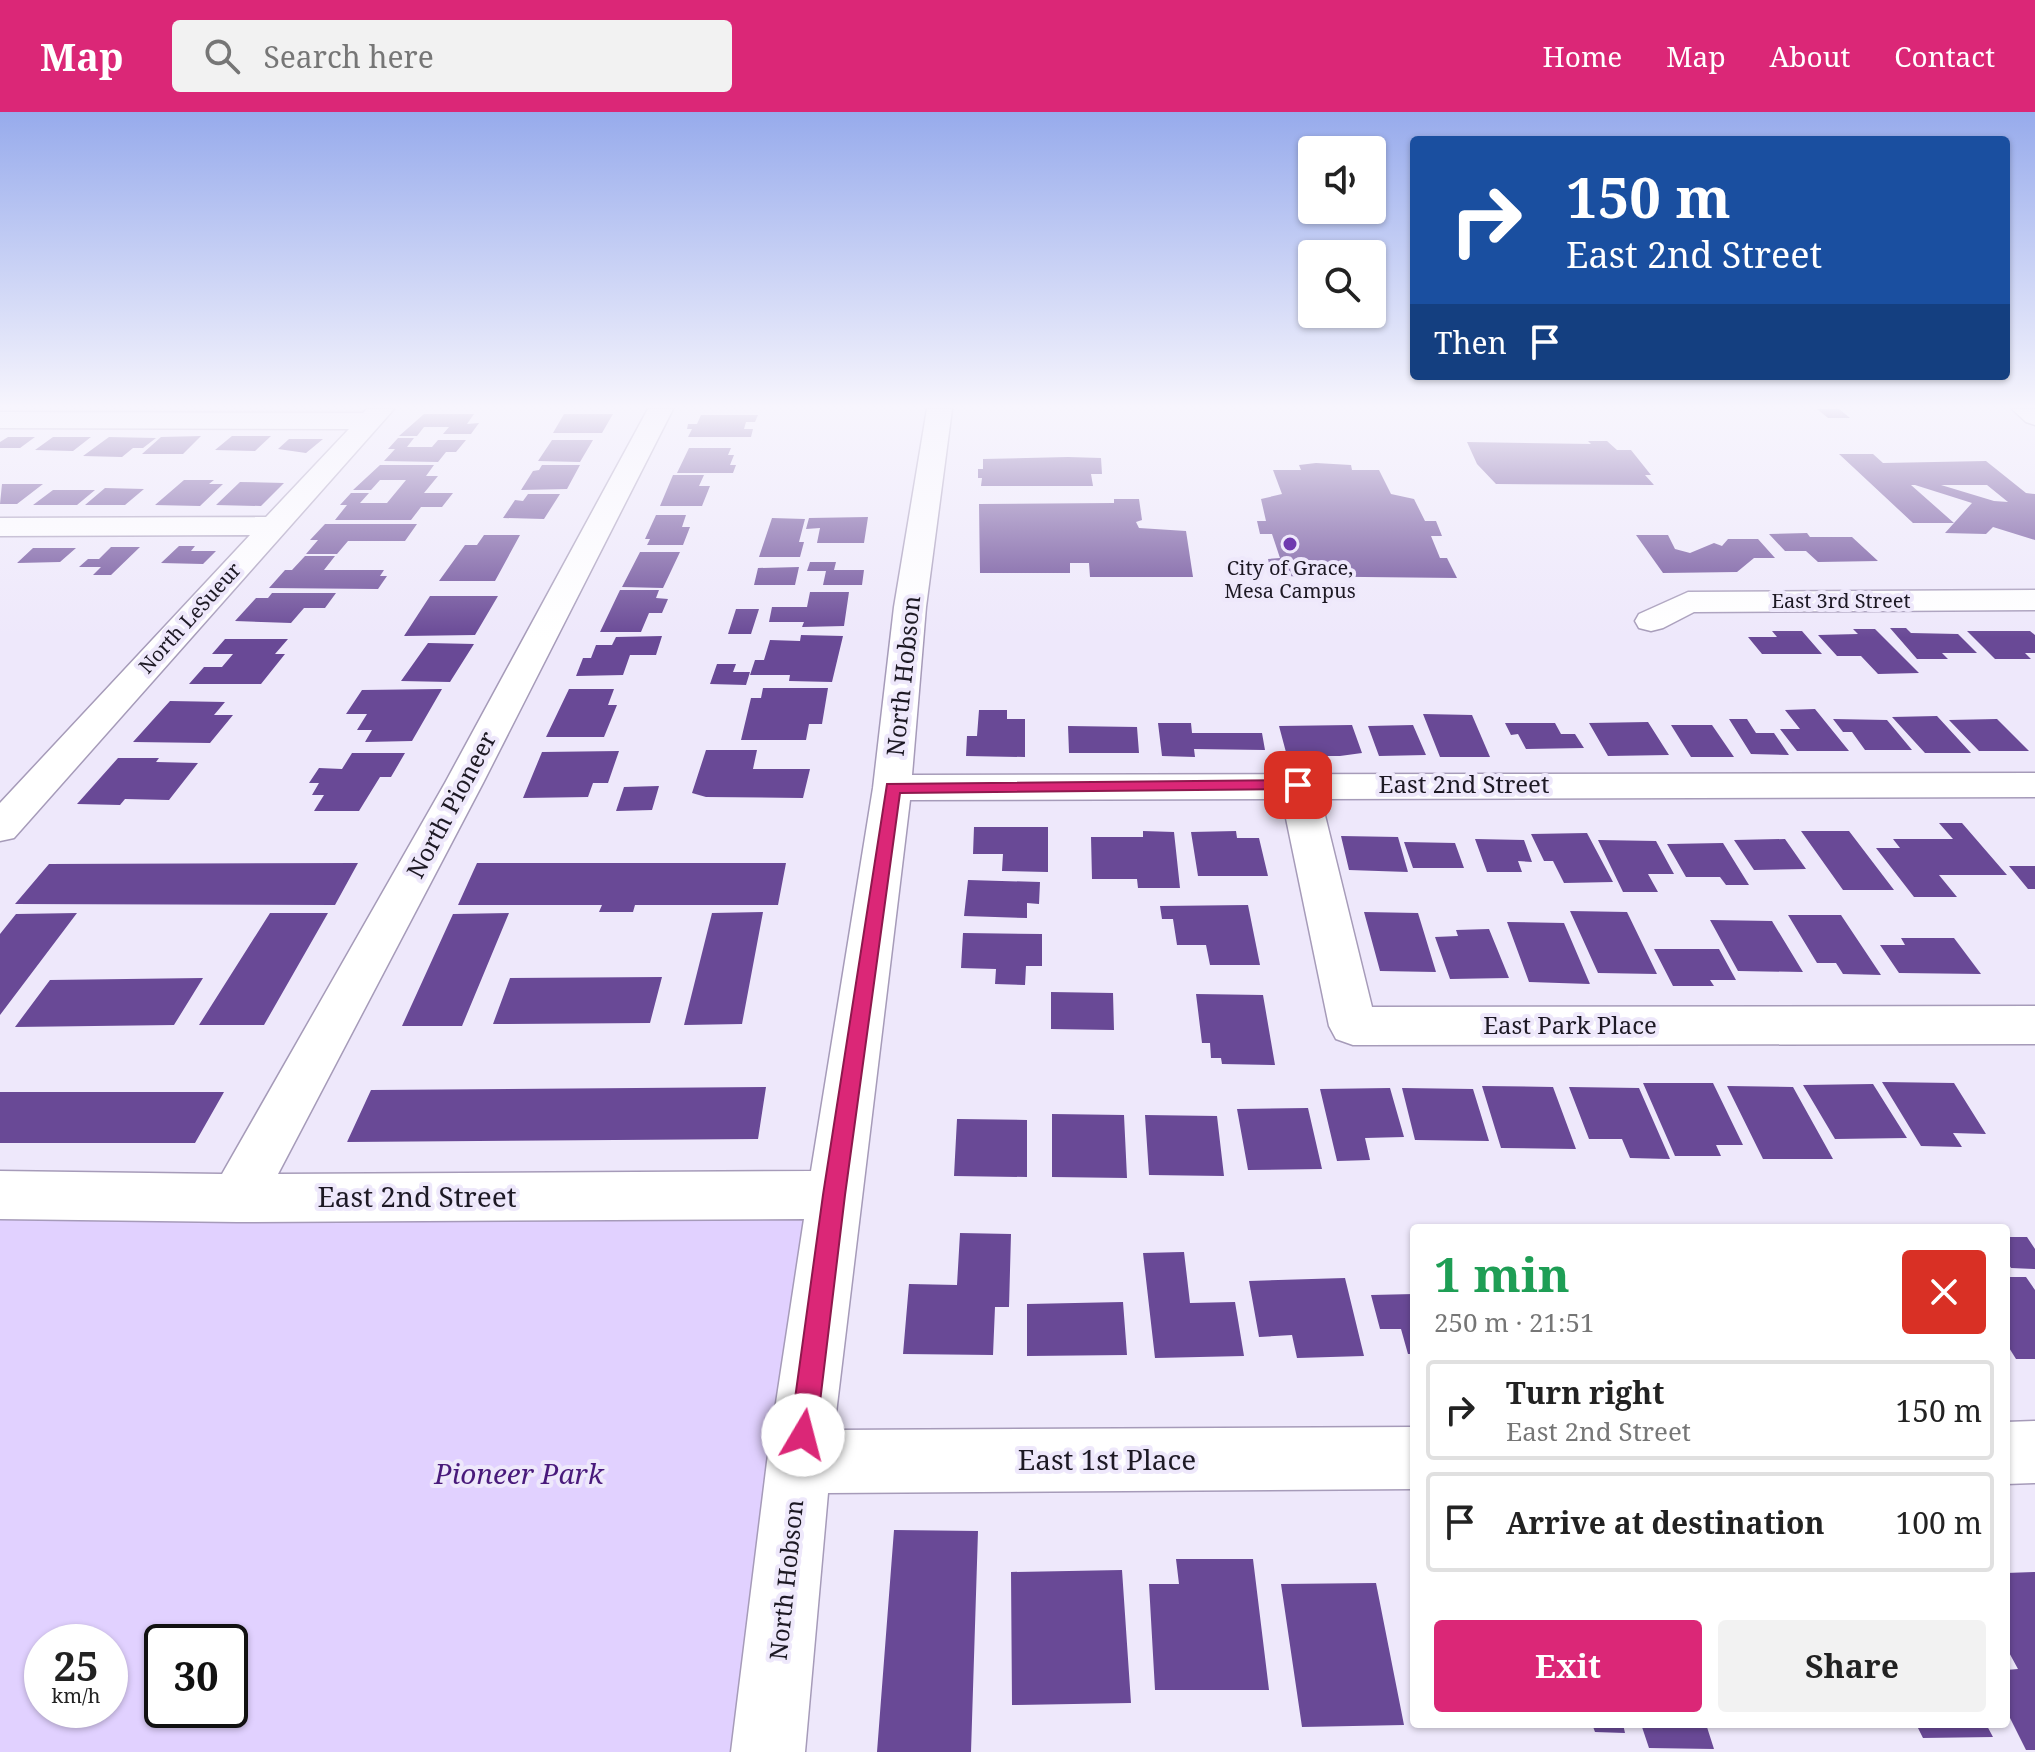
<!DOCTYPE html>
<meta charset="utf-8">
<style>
:root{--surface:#fff;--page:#f2f2f2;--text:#222;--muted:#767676;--line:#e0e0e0;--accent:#db2777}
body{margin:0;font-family:"Noto Serif",serif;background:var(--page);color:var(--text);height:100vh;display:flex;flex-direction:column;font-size:30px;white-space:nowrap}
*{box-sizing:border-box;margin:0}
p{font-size:26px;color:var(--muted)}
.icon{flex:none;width:44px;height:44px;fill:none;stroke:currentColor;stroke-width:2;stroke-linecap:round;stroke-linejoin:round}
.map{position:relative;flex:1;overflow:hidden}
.details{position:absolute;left:1410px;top:1112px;width:600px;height:504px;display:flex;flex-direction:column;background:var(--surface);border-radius:8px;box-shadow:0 2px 6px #0004}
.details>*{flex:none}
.guide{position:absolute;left:1410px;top:24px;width:600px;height:244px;border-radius:8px;box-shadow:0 2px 6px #0004;background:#1a4fa0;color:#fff;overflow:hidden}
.tools{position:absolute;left:1298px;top:24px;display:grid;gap:16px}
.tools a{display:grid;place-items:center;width:88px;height:88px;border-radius:8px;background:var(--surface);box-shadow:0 2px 6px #0004;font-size:40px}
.speed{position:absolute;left:24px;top:1512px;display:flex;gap:16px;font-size:40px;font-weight:700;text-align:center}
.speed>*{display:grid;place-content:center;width:104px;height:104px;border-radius:50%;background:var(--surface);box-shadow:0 2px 6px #0004;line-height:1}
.speed small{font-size:20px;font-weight:400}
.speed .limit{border:4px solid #111;border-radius:12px;background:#fff;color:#111}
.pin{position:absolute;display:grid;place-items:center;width:68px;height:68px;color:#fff;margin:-34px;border-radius:16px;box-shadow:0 4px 12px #0006}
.me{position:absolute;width:88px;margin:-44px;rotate:8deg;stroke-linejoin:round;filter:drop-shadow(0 0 6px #0008)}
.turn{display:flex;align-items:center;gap:28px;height:168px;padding:0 24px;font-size:36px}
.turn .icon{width:104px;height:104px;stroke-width:2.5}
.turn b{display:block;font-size:56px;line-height:68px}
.then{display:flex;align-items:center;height:76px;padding:0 24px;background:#0003;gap:16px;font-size:30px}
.round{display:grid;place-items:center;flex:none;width:84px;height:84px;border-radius:8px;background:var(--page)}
.head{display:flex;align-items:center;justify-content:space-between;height:136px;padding:0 24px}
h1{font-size:48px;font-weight:700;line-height:60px;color:#1e9e55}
.primary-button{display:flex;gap:16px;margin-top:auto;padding:16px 24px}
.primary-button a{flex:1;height:92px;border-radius:8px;background:var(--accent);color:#fff;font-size:32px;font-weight:700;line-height:92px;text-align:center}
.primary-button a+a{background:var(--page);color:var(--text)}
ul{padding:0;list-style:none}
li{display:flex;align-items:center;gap:24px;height:100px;margin:0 16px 12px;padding:0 8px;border:4px solid var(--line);border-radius:8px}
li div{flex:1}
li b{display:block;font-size:30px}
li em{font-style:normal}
header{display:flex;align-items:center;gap:48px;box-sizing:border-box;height:112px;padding:0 40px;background:var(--accent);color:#fff}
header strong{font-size:38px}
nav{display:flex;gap:44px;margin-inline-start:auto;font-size:28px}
.search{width:560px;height:72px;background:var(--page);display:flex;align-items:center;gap:20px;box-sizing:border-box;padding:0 28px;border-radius:8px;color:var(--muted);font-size:30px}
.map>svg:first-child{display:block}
.green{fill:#e1d1ff;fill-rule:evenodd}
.building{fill:#694996;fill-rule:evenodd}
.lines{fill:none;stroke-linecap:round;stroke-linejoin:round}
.minor-casing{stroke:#a69bb9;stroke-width:3}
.minor{fill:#fff;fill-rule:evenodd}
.route{fill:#db2777;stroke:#8e194d;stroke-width:2}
.poi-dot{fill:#6f39af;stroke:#eee8fb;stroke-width:3}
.labels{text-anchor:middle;stroke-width:8;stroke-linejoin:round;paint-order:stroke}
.far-poi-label{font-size:20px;fill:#1d1924;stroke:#eee8fb}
.far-street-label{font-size:20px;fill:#1d1924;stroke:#eee8fb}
.street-label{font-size:24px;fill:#1d1924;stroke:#eee8fb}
.near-street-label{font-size:28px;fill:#1d1924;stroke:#eee8fb}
.near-park-label{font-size:28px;font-style:italic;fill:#491a7b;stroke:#eee8fb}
</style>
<header>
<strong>Map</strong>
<div class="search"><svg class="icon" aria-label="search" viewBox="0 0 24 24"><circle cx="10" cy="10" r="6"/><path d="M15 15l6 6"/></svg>Search here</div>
<nav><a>Home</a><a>Map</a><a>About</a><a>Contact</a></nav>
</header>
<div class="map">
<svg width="2035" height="1640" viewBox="0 0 2035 1640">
<rect width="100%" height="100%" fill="#eee8fb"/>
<path class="green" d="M0,1083H834L768,1640H0ZM42,1530H110V1598H42ZM162,1530H230V1598H162Z"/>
<path class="building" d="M1817,297H1839L1850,306H1828Z
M424,302H474L467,312L479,311L471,322H443L449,315H424L417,324H399Z
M564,302H613L602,321H553Z
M701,303H758L755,310H746L744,317H753L751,325H688L692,317H687L688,312H697Z
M201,324L183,342H142L161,325Z
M232,324H271L255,339L215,338Z
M8,325H35L20,336H0V330Z
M53,325H91L73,339L35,338Z
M109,325L156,326L143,336H133L122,345L83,344Z
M398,326H414L407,335H432L438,328H466L456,340H446L438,350L384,349L395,337H388Z
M289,327H323L306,341L278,337Z
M552,328H593L580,350L538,349Z
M1588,329H1607L1617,338H1631L1651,363H1645L1654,373L1496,372L1477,352L1467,330L1591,332Z
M689,336H731L728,343H734L730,353H736L733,361H677Z
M1839,342H1873L1883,351L1986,349L2026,381L2035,382V428L1993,415L1986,422L1945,421L1954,411H1913ZM1911,373H1915L1972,391L1954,411ZM1941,373H1987L2008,390L1994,389Z
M1068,345L1101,346L1102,362H1091L1093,374H981L982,366H978V357H983V347Z
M1316,351L1351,353L1352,358H1379L1391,382L1414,387L1425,409H1436L1442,424H1431L1440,446H1447L1457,466L1272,464L1268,447L1280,446L1272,422H1260L1257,409H1266L1261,387L1282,382L1273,358H1301L1299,353Z
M380,353H434L426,364H438L424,381H453L442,395H421L411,408H335L347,393H340L351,381H369L360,391H387L406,368H380L371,378H353Z
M542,353H580L567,377L521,378L533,359L539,358Z
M673,363H704L699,374H710L702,394H660Z
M184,368H214L209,372H223L200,394L155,393Z
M240,370L284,371L261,394L216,393Z
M43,372L17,392H0L2,372Z
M105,376L144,377L125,393H85Z
M53,378H95L77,393H33Z
M528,382H560L544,407L503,406L515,388L523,389Z
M1114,387H1139L1142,408L1136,410L1139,416L1186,419L1193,465H1090L1089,451H1070V461H980L979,392L1114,391Z
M656,403H686L682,415H690L683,433H647L650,427H645Z
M868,405L864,431H817L820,416L806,417L809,406Z
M772,406L805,407L799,430H804L800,445H759Z
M325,412H417L405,429H348L337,442H306L318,428H310Z
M1807,421L1810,425H1852L1878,449L1818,450L1806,439H1785L1769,422Z
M484,423H520L495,469H439L465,433H477Z
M1636,423H1668L1675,437L1690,441L1714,431L1722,434L1728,427H1758L1775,446H1754L1737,460L1663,461Z
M179,434H195L191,439H216L203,452L161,451Z
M111,435H140L111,463H93L101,455H79L88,447H99Z
M33,436H76L60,450L17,451Z
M640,440H680L663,476L622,475Z
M305,444H335L324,458H384L380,464H387L378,477L269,476L285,458H292Z
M810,450H836L834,458H864L862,473H823L826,459H807Z
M799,455L795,473H754L758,456Z
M620,478H659L656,486L668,487L662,501H649L641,520H600Z
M810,480H849L844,514L802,515L804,510H769L772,495H807Z
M272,481H336L325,496H304L291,511L235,509L256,486H268Z
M430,484H498L475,523L404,524Z
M736,497H759L751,522H728Z
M1890,516H1906L1911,521L1958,522L1977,541H1942L1948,547H1917Z
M1853,517H1875L1919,561L1878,562L1861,544H1837L1818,523L1858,522Z
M1772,519H1802L1822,542H1762L1748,525H1777Z
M1967,519H2030L2035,523V541H2025L2031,547H1995Z
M801,523L843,524L832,570L789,569L790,563H750L755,548H764L770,528L800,529Z
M662,524L656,543H630L623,563L576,564L583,546H591L596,533H612L616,525Z
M225,527H288L275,542H285L261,572H189L204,555H222L233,542H212Z
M428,531L474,532L450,570L401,569Z
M717,552H736L733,560H750L746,573L710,572Z
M763,576H828L822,612H809L806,628H741L751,586H761Z
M442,577L412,629L365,630L372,618H357L367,602H346L362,578Z
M569,577H614L608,593H617L604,625H546Z
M170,589L225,590L214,603H233L210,631L133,630Z
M1815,597L1849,639H1797L1780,617H1800L1785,598Z
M979,598H1007V607H1025V645L966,644L967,624H977Z
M1423,602L1472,603L1490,645H1440Z
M1937,604L1971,641H1925L1892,605Z
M1729,607H1747L1756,621H1774L1789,643L1751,642Z
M1833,607L1887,608L1912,638H1865L1852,620H1843Z
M1997,607L2029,639H1979L1949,608Z
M1648,610L1669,643L1608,644L1589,611Z
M1158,611H1191L1192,621H1262L1265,638L1194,637L1195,645L1162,644Z
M1505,611H1555L1561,622H1575L1584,636L1526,637L1518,622L1511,623Z
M1352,613L1362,641L1340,644H1287L1279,614Z
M1413,613L1426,643L1379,644L1368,614Z
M1671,613H1712L1734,645H1691Z
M1068,614L1137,615L1139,641H1069Z
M706,638H757L753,657H810L803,686L706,685L692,681Z
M619,639L608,671H593L588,685L523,686L542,640Z
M352,641H405L391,665H380L359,699H314L324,683H312L319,671H309L319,656L342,657Z
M118,646H159L156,650L198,651L169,688L125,687L120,693L77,692Z
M659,674L652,698L616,699L624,675Z
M1939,711H1962L2007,763H1939L1957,785H1914L1876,736H1900L1893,727H1953Z
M974,715H1048V760L1002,759L1003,742H973Z
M1143,719L1174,720L1180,776H1138L1137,767H1092L1091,725H1143Z
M1236,719L1237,726H1259L1268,764H1198L1191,720Z
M1801,719H1849L1894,778H1843Z
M1587,721L1613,770L1564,771L1553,749H1544L1531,722Z
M1341,724L1398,725L1408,760L1349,758Z
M1475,727L1524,728L1532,750L1518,749L1522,760H1487Z
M1785,727L1806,757L1754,758L1734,728Z
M1598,728L1656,729L1674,762H1648L1658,780H1623Z
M1404,730L1455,731L1464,756H1413Z
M1723,731L1749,773H1726L1720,765H1686L1667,732Z
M358,751L335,793L15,792L49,752Z
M477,751H786L778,793H635L633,800H599L602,793H458Z
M2009,754H2035V777H2028Z
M968,768L1040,770L1039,792L1027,791V806L964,804Z
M1248,793L1260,853H1210L1206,833H1177L1173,807H1162L1160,794Z
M1570,799L1627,800L1657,862L1598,861Z
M763,800L742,912L684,913L712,801Z
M1364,800L1418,801L1436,860L1380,859Z
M77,801L0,903V822L16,802Z
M270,801H328L264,913H199Z
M509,801L462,914H402L453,802Z
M1788,803H1841L1881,863L1843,862L1836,851H1817Z
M1710,808L1772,809L1803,860L1738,859Z
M1507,810L1564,811L1590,872L1529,870Z
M1489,817L1509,866L1450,867L1435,825L1458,824L1456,818Z
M963,821L1042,822V854H1026L1025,873L995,872L996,857L961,856Z
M1901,826H1954L1981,862L1899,861L1880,833H1905Z
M1654,837H1719L1736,868H1710L1714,874H1673Z
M662,865L650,911L493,912L510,866Z
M203,866L174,913L15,915L50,868Z
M1051,880L1113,881L1114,918L1051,917Z
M1196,882L1263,883L1275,953L1222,952L1221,946H1211L1210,931H1202Z
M1882,970L1954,971L1986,1022L1953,1021L1962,1035L1921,1034Z
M1643,971H1713L1743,1033H1716L1721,1044H1675Z
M1873,972L1907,1026L1835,1027L1803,973Z
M1482,974L1553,975L1576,1037L1501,1036Z
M1727,974L1793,975L1833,1047H1763Z
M766,975L758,1027L347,1030L371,978Z
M1569,975L1639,976L1670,1047L1630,1046L1622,1027H1589Z
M1390,976L1404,1025L1365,1026L1370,1048L1337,1049L1320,977Z
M1402,976L1473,977L1489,1029L1415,1028Z
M0,980H224L195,1031H0Z
M1308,996L1322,1057L1248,1058L1237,997Z
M1052,1002L1124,1003L1127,1066L1052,1065Z
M1145,1003L1217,1004L1224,1064L1149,1063Z
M957,1007L1027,1008V1065L954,1064Z
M960,1121L1011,1122L1009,1195H995L993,1243L903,1242L909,1172L957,1173Z
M2006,1125H2027L2035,1137V1157L2011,1156L2006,1148Z
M1184,1140L1190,1191L1235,1190L1244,1244L1155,1246L1143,1141Z
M2006,1165H2026L2035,1178V1247H2016L2006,1231Z
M1345,1166L1364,1244L1297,1246L1292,1223L1259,1225L1249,1169Z
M1414,1182V1242H1408L1401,1217H1380L1371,1183Z
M1123,1190L1127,1243L1027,1244V1192Z
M894,1418L978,1419L971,1640H877Z
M1176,1447H1253L1269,1578H1155L1149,1472H1179Z
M1122,1458L1131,1591L1012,1593L1011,1460Z
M2035,1460V1638H2026L2006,1598V1558L2018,1557L2006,1535V1461Z
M1376,1471L1404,1613L1302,1615L1281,1472Z
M1592,1612H1623L1625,1621L1595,1620Z
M1641,1612H1706L1714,1637L1649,1636Z
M1916,1612H1986L1993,1625L1923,1626Z"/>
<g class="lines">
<g class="minor-casing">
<path id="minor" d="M367,297H394L14,726L0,729V691L250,423L0,424V406L266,405L349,317L0,316V300L363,301Z
M648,297H673L483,671L278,1062L811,1059L873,676L894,495L927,297H952L926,495L912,663L2035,661V685L1321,687L1372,895L2035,894V932L1353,933L1336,927L1329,914L1282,687L910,688L834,1318L1414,1315V1377L828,1381L805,1640H731L767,1350L804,1107L237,1110L0,1107V1059L222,1062L445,671Z
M2012,297H2035V313L2026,310Z
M2035,478V498L1694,500L1663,516L1651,519L1639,516L1635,509L1639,502L1688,480Z
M2035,1309V1371L2006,1372V1310Z"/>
</g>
<use href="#minor" class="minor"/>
</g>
<linearGradient id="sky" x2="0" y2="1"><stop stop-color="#97abec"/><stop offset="0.56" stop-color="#f7f5fd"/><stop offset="1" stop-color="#f7f5fd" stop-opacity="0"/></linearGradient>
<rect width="2035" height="526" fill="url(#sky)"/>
<path class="route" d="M1298,668L1306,673L1303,677L900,681L845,1083L816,1323L812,1332L803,1336L794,1332L790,1323L823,1083L887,672Z"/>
<circle class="poi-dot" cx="1290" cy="432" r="8"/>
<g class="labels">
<g class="far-poi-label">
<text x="1290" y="463">City of Grace,<tspan x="1290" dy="23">Mesa Campus</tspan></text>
</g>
<g class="far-street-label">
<text x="1841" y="496">East 3rd Street</text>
<text transform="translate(190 506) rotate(-48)" y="7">North LeSueur</text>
</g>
<g class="street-label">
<text transform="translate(904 564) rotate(-84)" y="8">North Hobson</text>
<text x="1464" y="681">East 2nd Street</text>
<text transform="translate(452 693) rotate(-62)" y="8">North Pioneer</text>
<text x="1570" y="922">East Park Place</text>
<text transform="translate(787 1468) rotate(-84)" y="8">North Hobson</text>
</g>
<g class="near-street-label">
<text x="417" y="1095">East 2nd Street</text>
<text x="1107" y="1358">East 1st Place</text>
</g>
<g class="near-park-label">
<text x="519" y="1372">Pioneer Park</text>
</g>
</g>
</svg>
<div class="tools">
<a><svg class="icon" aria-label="sound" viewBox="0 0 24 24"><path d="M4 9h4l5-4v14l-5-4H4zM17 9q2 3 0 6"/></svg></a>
<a><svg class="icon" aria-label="search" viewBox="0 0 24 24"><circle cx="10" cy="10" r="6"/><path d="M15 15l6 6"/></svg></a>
</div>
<div class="speed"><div>25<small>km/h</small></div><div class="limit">30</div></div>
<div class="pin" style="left:1298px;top:673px;background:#d93025"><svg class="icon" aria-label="arrive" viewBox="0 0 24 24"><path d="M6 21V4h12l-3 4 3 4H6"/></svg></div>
<svg class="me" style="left:803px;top:1323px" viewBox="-20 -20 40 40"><circle r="19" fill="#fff"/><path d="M0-13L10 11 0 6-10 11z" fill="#db2777"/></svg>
<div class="guide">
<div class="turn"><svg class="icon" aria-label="right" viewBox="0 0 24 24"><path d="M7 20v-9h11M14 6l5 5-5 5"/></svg><div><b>150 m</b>East 2nd Street</div></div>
<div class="then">Then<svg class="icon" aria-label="arrive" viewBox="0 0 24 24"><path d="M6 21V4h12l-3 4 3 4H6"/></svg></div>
</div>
<section class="details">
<div class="head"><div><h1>1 min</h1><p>250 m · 21:51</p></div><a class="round" style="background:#d93025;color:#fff"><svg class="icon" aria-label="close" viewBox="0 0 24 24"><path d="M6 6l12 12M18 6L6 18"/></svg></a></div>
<ul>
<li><svg class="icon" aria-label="right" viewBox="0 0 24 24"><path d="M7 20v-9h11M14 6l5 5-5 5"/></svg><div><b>Turn right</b><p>East 2nd Street</p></div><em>150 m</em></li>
<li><svg class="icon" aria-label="arrive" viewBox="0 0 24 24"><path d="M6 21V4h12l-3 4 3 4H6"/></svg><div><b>Arrive at destination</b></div><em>100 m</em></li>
</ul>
<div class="primary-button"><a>Exit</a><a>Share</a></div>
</section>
</div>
